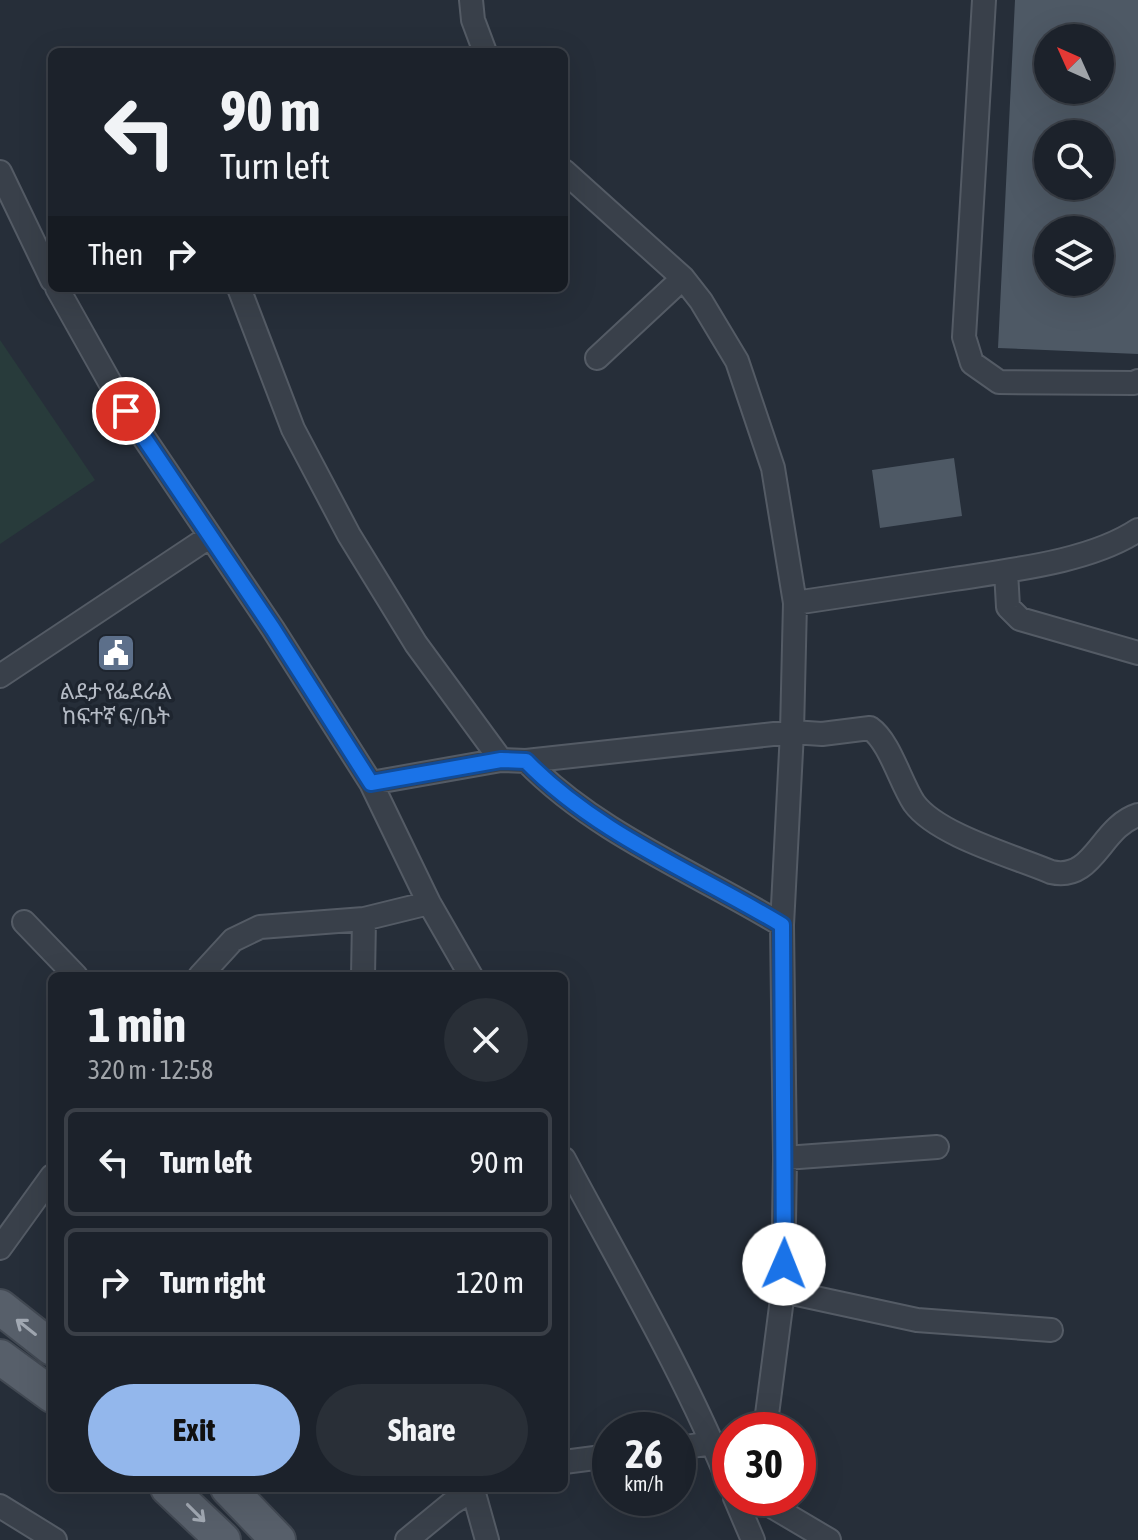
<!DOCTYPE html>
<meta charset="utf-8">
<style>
:root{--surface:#1c222b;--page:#292f37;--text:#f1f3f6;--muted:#a0a4a9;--line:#3a3f47;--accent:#93b7ec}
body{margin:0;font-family:"Asap Condensed","Noto Sans Ethiopic",sans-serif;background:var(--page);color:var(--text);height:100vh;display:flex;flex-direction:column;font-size:30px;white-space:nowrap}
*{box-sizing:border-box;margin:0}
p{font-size:26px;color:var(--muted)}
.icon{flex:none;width:44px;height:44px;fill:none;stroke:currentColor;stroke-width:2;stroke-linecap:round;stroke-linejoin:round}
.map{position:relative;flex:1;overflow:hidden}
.sheet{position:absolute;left:48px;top:972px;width:520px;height:520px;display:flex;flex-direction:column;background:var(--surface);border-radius:12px;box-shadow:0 8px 32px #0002,0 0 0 2px var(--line)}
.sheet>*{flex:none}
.hud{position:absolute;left:48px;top:48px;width:520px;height:244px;border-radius:12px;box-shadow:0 8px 32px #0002,0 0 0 2px var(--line);background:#1c222b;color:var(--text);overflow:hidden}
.needle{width:52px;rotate:315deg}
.buttons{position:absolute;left:1034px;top:24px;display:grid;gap:16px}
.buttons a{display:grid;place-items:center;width:80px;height:80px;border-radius:50%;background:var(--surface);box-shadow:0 8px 32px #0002,0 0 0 2px var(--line);font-size:40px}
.speed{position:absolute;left:592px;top:1412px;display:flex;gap:16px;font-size:40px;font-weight:700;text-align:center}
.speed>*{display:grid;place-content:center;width:104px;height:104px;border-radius:50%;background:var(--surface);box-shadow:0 8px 32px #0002,0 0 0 2px var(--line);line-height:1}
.speed small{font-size:20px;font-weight:400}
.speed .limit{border:12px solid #d22;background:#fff;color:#111}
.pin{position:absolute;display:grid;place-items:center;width:68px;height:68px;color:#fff;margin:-34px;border:4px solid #fff;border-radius:50%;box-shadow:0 2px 8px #0007}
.me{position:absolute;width:88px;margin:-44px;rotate:1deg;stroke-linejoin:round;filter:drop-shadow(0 0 6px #0008)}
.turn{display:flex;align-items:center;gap:28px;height:168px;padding:0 40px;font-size:36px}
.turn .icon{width:104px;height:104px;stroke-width:2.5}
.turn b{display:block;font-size:56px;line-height:68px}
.then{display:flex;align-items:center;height:76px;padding:0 40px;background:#0003;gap:16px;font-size:30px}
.round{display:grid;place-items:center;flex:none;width:84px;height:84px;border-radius:42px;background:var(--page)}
.head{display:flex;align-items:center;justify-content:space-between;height:136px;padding:0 40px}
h1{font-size:48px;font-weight:700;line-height:60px}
.button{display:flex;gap:16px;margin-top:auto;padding:16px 40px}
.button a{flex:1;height:92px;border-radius:48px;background:var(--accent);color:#111;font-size:32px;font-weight:700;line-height:92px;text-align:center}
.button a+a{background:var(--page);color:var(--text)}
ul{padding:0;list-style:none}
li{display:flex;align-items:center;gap:24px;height:108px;margin:0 16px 12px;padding:0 24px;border:4px solid var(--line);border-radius:12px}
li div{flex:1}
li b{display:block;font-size:30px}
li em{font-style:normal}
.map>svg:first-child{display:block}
.green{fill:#283b3b}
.building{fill:#4e5965;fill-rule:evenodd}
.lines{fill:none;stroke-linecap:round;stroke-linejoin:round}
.street-casing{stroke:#545b65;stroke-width:26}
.primary-casing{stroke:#424953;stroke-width:38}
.street{stroke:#39404a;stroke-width:22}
.primary{stroke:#575f6a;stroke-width:34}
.oneway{stroke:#a2a9b3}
.route-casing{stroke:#114b97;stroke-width:20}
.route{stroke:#1a73e8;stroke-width:14}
.labels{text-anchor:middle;stroke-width:7;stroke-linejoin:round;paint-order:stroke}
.poi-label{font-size:22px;fill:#b5bbc5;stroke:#1e252f}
</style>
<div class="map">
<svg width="1138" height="1540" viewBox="0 0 1138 1540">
<rect width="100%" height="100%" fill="#262e39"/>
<path class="green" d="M0,340L95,480L0,544Z"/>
<path class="building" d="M1015,0H1138V354L998,348ZM1048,38H1100V90H1048ZM1048,134H1100V186H1048ZM1048,230H1100V282H1048Z
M954,458L962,516L880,528L872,470Z"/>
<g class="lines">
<g class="street-casing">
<path id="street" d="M471,0L473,20L485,52
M984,0L964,337L972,363L999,382L1134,383L1138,381
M564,171L683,278L701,301L737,361L773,468L795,603
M0,172L52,280
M57,288L126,411L273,629L371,783L429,903L471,976
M239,288L293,429L349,535L416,644L501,760
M597,358L683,278
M1006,571L1008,607L1020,619L1138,653
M0,676L209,537
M526,761C597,834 697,873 782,925
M371,783L501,760L526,761L792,732L795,603C848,595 901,587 954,579C1010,570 1090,562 1138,530
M24,922L76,976
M200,976L233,940L260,927L364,919L429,903
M363,976L364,919
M785,1158L937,1147
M564,1159C621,1266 684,1372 730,1485
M0,1248L52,1176
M783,1291L917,1320L1051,1330
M765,1430L783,1291L785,1158L782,925L792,732L822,734L870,728C890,742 900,782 914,803C937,835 1013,856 1051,872C1094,882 1100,827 1138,815
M678,1448L713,1443
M564,1462L610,1456
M473,1490L487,1540
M735,1498L753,1540
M758,1498L829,1540
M0,1506L55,1540
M407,1540L452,1503L476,1488"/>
</g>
<g class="primary-casing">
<path id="primary" d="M0,1307L52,1348
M0,1357L52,1395
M168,1488L223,1540
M228,1488L278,1540"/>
</g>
<use href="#street" class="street"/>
<use href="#primary" class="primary"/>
</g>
<defs><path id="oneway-shaft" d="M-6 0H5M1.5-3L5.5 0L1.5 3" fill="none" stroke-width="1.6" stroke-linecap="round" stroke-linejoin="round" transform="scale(2)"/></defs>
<g class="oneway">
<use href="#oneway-shaft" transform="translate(26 1327) rotate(-142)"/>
<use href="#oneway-shaft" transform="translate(196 1513) rotate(45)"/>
</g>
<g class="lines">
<g class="route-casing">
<path id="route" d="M126,411L273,629L371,783L501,760L526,761C597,834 696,873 782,925L784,1264"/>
</g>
<use href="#route" class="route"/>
</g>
<defs>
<g id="civic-square" transform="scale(2)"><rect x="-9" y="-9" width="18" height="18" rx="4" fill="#5c6f8a" stroke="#1e252f"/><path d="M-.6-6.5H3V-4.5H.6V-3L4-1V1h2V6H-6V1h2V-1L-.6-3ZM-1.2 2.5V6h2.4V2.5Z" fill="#fff"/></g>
</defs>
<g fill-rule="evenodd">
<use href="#civic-square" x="116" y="653"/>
</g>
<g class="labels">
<g class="poi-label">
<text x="116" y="699">ልደታ የፌደራል<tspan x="116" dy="25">ከፍተኛ ፍ/ቤት</tspan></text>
</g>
</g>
</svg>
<div class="buttons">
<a><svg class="needle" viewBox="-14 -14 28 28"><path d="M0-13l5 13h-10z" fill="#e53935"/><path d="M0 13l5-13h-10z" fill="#a0a4a9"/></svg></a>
<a><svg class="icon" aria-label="search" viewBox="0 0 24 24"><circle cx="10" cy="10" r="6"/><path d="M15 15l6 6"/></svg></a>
<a><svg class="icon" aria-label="layers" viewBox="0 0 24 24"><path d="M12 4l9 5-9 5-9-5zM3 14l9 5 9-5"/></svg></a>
</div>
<div class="speed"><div>26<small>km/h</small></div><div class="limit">30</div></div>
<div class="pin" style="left:126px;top:411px;background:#d93025"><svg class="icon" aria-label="arrive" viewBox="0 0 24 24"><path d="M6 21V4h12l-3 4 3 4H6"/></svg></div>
<svg class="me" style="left:784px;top:1264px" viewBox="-20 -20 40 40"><circle r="19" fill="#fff"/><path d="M0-13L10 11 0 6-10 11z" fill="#1a73e8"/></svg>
<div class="hud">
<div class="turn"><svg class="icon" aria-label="left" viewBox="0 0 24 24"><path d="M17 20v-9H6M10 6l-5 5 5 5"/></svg><div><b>90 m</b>Turn left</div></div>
<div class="then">Then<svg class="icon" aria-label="right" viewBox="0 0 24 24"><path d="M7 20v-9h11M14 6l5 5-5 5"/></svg></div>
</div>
<section class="sheet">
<div class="head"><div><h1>1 min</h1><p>320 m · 12:58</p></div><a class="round"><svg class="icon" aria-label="close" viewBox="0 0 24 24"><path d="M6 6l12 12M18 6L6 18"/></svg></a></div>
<ul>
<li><svg class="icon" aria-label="left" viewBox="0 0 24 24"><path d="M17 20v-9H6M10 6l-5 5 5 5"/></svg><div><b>Turn left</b></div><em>90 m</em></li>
<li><svg class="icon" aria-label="right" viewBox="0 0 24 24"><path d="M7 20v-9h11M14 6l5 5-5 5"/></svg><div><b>Turn right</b></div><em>120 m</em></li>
</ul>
<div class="button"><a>Exit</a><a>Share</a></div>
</section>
</div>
